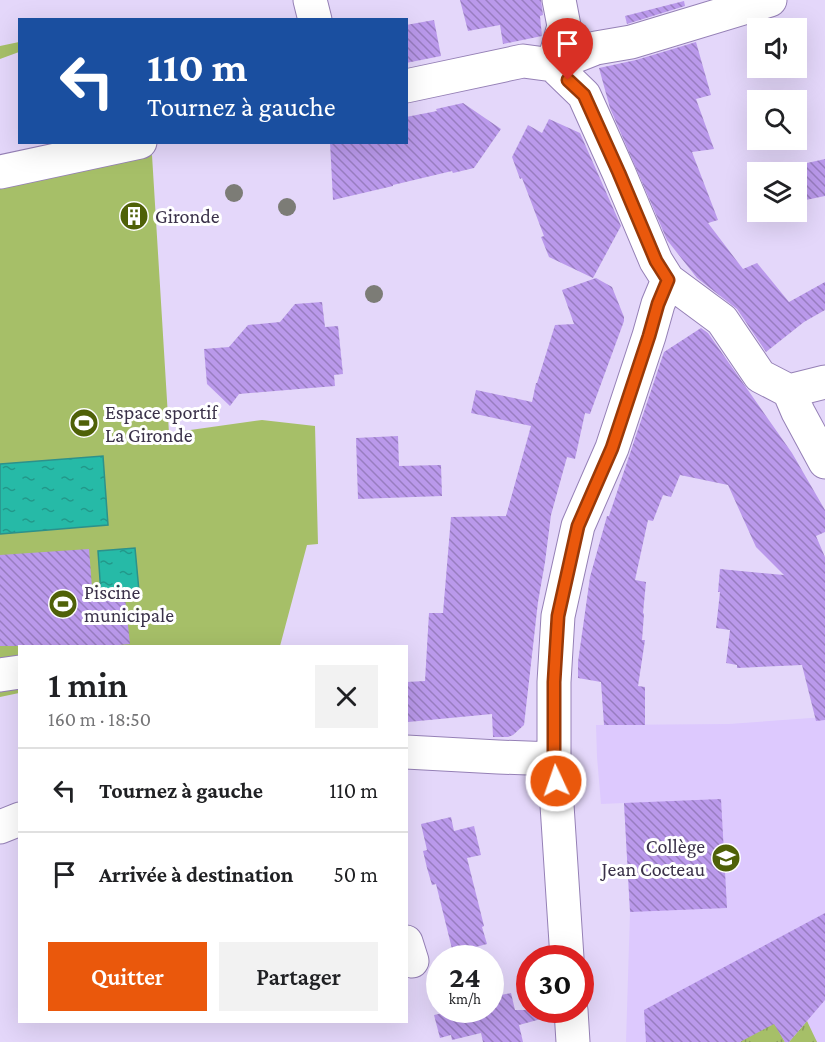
<!DOCTYPE html>
<html lang="fr">
<meta charset="utf-8">
<style>
:root{--surface:#fff;--page:#f2f2f2;--text:#202124;--muted:#757577;--line:#e0e0e0;--accent:#ea580c}
body{margin:0;font-family:"Crimson Pro",serif;background:var(--page);color:var(--text);height:100vh;display:flex;flex-direction:column;font-size:22px;white-space:nowrap}
*{box-sizing:border-box;margin:0}
p{font-size:20px;color:var(--muted)}
.icon{flex:none;width:33px;height:33px;fill:none;stroke:currentColor;stroke-width:2;stroke-linecap:round;stroke-linejoin:round}
.map{position:relative;flex:1;overflow:hidden}
.side{position:absolute;left:18px;top:645px;width:390px;height:378px;display:flex;flex-direction:column;background:var(--surface);border-radius:0px;box-shadow:0 6px 24px #0002}
.side>*{flex:none}
.guide{position:absolute;left:18px;top:18px;width:390px;height:126px;border-radius:0px;box-shadow:0 6px 24px #0002;background:#1a4fa0;color:#fff;overflow:hidden}
.controls{position:absolute;left:747px;top:18px;display:grid;gap:12px}
.controls a{display:grid;place-items:center;width:60px;height:60px;border-radius:0px;background:var(--surface);box-shadow:0 6px 24px #0002;font-size:30px}
.speed{position:absolute;left:426px;top:945px;display:flex;gap:12px;font-size:30px;font-weight:700;text-align:center}
.speed>*{display:grid;place-content:center;width:78px;height:78px;border-radius:50%;background:var(--surface);box-shadow:0 6px 24px #0002;line-height:1}
.speed small{font-size:15px;font-weight:400}
.speed .limit{border:9px solid #d22;background:#fff;color:#111}
.pin{position:absolute;display:grid;place-items:center;width:51px;height:51px;color:#fff;margin:-62px -26px;border-radius:50% 50% 50% 0;rotate:-45deg;box-shadow:0 0 6px #0007}
.pin .icon{rotate:45deg}
.me{position:absolute;width:66px;margin:-33px;rotate:357deg;stroke-linejoin:round;filter:drop-shadow(0 0 4px #0008)}
.turn{display:flex;align-items:center;gap:21px;height:126px;padding:0 30px;font-size:27px}
.turn .icon{width:78px;height:78px;stroke-width:2.5}
.turn b{display:block;font-size:42px;line-height:51px}
.round{display:grid;place-items:center;flex:none;width:63px;height:63px;border-radius:0px;background:var(--page)}
.head{display:flex;align-items:center;justify-content:space-between;height:102px;padding:0 30px}
h1{font-size:36px;font-weight:600;line-height:45px}
.primary-button{display:flex;gap:12px;margin-top:auto;padding:12px 30px}
.primary-button a{flex:1;height:69px;border-radius:0px;background:var(--accent);color:#fff;font-size:24px;font-weight:600;line-height:69px;text-align:center}
.primary-button a+a{background:var(--page);color:var(--text)}
ul{padding:0;list-style:none}
li{display:flex;align-items:center;gap:18px;height:84px;padding:0 30px;border-top:2px solid var(--line)}
li div{flex:1}
li b{display:block;font-size:22px}
li em{font-style:normal}
.map>svg:first-child{display:block}
.built{fill:#ddc9fe}
.grass{fill:url(#grass-tufts)}
.pitch{fill:#a6bf68}
.water{fill:url(#water-ripples);stroke:#2c918b;stroke-width:1.5}
.building{fill:url(#building-back-hatch)}
.lines{fill:none;stroke-linecap:round;stroke-linejoin:round}
.minor-casing{stroke:#9580b6;stroke-width:35}
.minor{stroke:#fff;stroke-width:33}
.tree{fill:#7c7c76}
.route-casing{stroke:#983908;stroke-width:15}
.route{stroke:#ea580c;stroke-width:10}
.labels{text-anchor:middle;stroke-width:6;stroke-linejoin:round;paint-order:stroke}
.poi-label{font-size:20px;fill:#3a3149;stroke:#fff;text-anchor:start}
</style>
<div class="map">
<svg width="825" height="1042" viewBox="0 0 825 1042">
<defs>
<pattern id="grass-tufts" width="24" height="20" patternUnits="userSpaceOnUse" patternTransform="scale(1.5)"><rect width="24" height="20" fill="#a6bf68"/><path d="M3 7l-1-3M5 7V3M7 7l1-3M15 17l-1-3M17 17v-4M19 17l1-3" fill="none" stroke="#889c58"/></pattern>
<pattern id="water-ripples" width="26" height="14" patternUnits="userSpaceOnUse" patternTransform="scale(1.5)"><rect width="26" height="14" fill="#26baa7"/><path d="M2 4q2-2 4 0t4 0M15 11q2-2 4 0t4 0" fill="none" stroke="#22988a"/></pattern>
<pattern id="building-back-hatch" width="6" height="6" patternUnits="userSpaceOnUse" patternTransform="scale(1.5)"><rect width="6" height="6" fill="#ba99eb"/><path d="M-1 5l2 2M0 0l6 6M5-1l2 2" fill="none" stroke="#987dc0"/></pattern>
</defs>
<rect width="100%" height="100%" fill="#e4d7fa"/>
<path class="built" d="M825,717V1042H626L630,912L624,803L601,804L597,757L596,725L729,724Z"/>
<path class="grass" d="M19,42V52L0,59V46Z
M771,1017L785,1042H740Z
M807,1021L817,1042H789Z"/>
<path class="pitch" d="M152,155L169,433L262,420L315,426L318,544L307,545L280,646H20L19,693L0,697V188Z"/>
<path class="water" d="M103,456L108,525L0,534V464Z
M135,548L139,591L101,594L98,551Z"/>
<path class="building" d="M460,0H541L543,15L540,16L542,36L503,44L500,25L468,31Z
M684,1L685,6L627,24L625,16Z
M434,20L441,56L406,63V25Z
M696,42L711,95L696,99L714,149L692,152L718,220L708,223L743,269L757,263L789,302L825,282V310L804,322L766,352L737,309L697,278L667,240L610,108L599,68L636,60Z
M463,103L501,129L474,168L453,173L452,171L393,185V186L333,200L330,142H406V117L437,111L436,109Z
M549,119L580,133L621,226L593,278L549,257L541,237L544,236L522,178L520,179L512,157L528,125L542,133Z
M825,159V196L796,202V172H777L776,170Z
M596,278L612,287L624,317V321L590,414L585,413L575,459L567,457L551,515L545,562L538,602L524,725L513,735L508,737H493L492,714L408,722L406,682L425,681L429,613H443L451,517L506,516L531,426L471,413L476,390L532,402L536,383H537L555,325L574,324L562,290Z
M322,302L325,327L338,326L343,374L334,375L335,386L239,394L230,406L207,384L204,349L229,347L248,325L280,322L295,304Z
M701,328L708,333L792,453L825,510V532L816,536L825,557V720L816,721L802,665L737,668V665L726,663L730,630L716,628L720,592H718L720,569L784,575L756,547L728,485L680,475L671,497L663,495L653,521L648,520L635,580L646,582L643,613L644,614L642,640H645L638,686L645,687V725H604L601,682L578,678V662L590,577L607,516H609L664,352Z
M398,436L399,466L441,465L442,496L358,499L356,438Z
M89,549L93,600L125,597L130,644L107,646H0V555Z
M721,799L727,908L630,912L624,803Z
M451,817L454,831L474,826L481,855L467,858L484,926L482,927L487,944L453,953L436,884L432,885L427,868L423,851L427,850L421,824Z
M825,913V1000L789,1042H785L774,1024L740,1042H646L644,1010Z
M511,993L515,1010H540L541,1019L519,1025L523,1042H483L481,1033L452,1040L451,1035L440,1038L434,1015L457,1010H490V997Z"/>
<g class="lines">
<g class="minor-casing">
<path id="minor" d="M310,0L315,20
M553,65L584,95L619,173L656,261L668,280L722,320L760,376L789,391L798,412L825,462
M553,65L564,26L559,0
M406,86L523,61L553,65L596,48L631,42L770,0
M0,172L140,142
M789,391L825,382
M0,675L20,672
M406,752L498,757L554,759
M0,827L20,819
M406,942L412,961
M567,958L554,759V682L558,616L578,526L612,448L649,336L658,304L668,280
M571,1010L573,1042"/>
</g>
<use href="#minor" class="minor"/>
</g>
<g class="tree">
<circle cx="234" cy="193" r="9"/>
<circle cx="287" cy="207" r="9"/>
<circle cx="374" cy="294" r="9"/>
</g>
<g class="lines">
<g class="route-casing">
<path id="route" d="M556,781L554,759V682L558,616L578,526L612,448L649,336L658,304L668,280L656,261L619,173L584,95L568,80"/>
</g>
<use href="#route" class="route"/>
</g>
<defs>
<g id="building-disc" transform="scale(1.5)"><circle r="9.5" fill="#4f6108" stroke="#fff"/><path d="M-4-6H4V6H1V3H-1V6H-4ZM-2.5-4.3h1.7v1.8h-1.7ZM.8-4.3h1.7v1.8H.8ZM-2.5-1h1.7V.8h-1.7ZM.8-1h1.7V.8H.8Z" fill="#fff"/></g>
<g id="stadium-disc" transform="scale(1.5)"><circle r="9.5" fill="#4f6108" stroke="#fff"/><path d="M0-5a6.5 5 0 1 0 0 10a6.5 5 0 1 0 0-10ZM-3.5-1.8h7v3.6h-7Z" fill="#fff"/></g>
<g id="school-disc" transform="scale(1.5)"><circle r="9.5" fill="#4f6108" stroke="#fff"/><path d="M0-5L7-2L0 1L-7-2ZM-4 1L0 2.5L4 1V4Q0 6-4 4Z" fill="#fff"/></g>
</defs>
<g fill-rule="evenodd">
<use href="#building-disc" x="134" y="216"/>
<use href="#stadium-disc" x="84" y="423"/>
<use href="#stadium-disc" x="63" y="604"/>
<use href="#school-disc" x="726" y="858"/>
</g>
<g class="labels">
<g class="poi-label">
<text x="155" y="223">Gironde</text>
<text x="105" y="419">Espace sportif<tspan x="105" dy="23">La Gironde</tspan></text>
<text x="84" y="599">Piscine<tspan x="84" dy="23">municipale</tspan></text>
<text x="705" y="853" text-anchor="end">Collège<tspan x="705" dy="23">Jean Cocteau</tspan></text>
</g>
</g>
</svg>
<div class="controls">
<a><svg class="icon" aria-label="sound" viewBox="0 0 24 24"><path d="M4 9h4l5-4v14l-5-4H4zM17 9q2 3 0 6"/></svg></a>
<a><svg class="icon" aria-label="search" viewBox="0 0 24 24"><circle cx="10" cy="10" r="6"/><path d="M15 15l6 6"/></svg></a>
<a><svg class="icon" aria-label="layers" viewBox="0 0 24 24"><path d="M12 4l9 5-9 5-9-5zM3 14l9 5 9-5"/></svg></a>
</div>
<div class="speed"><div>24<small>km/h</small></div><div class="limit">30</div></div>
<div class="pin" style="left:568px;top:80px;background:#d93025"><svg class="icon" aria-label="arrive" viewBox="0 0 24 24"><path d="M6 21V4h12l-3 4 3 4H6"/></svg></div>
<svg class="me" style="left:556px;top:781px" viewBox="-20 -20 40 40"><circle r="17" fill="#ea580c" stroke="#fff" stroke-width="3"/><path d="M0-11L8 9 0 5-8 9z" fill="#fff"/></svg>
<div class="guide">
<div class="turn"><svg class="icon" aria-label="left" viewBox="0 0 24 24"><path d="M17 20v-9H6M10 6l-5 5 5 5"/></svg><div><b>110 m</b>Tournez à gauche</div></div>
</div>
<section class="side">
<div class="head"><div><h1>1 min</h1><p>160 m · 18:50</p></div><a class="round"><svg class="icon" aria-label="close" viewBox="0 0 24 24"><path d="M6 6l12 12M18 6L6 18"/></svg></a></div>
<ul>
<li><svg class="icon" aria-label="left" viewBox="0 0 24 24"><path d="M17 20v-9H6M10 6l-5 5 5 5"/></svg><div><b>Tournez à gauche</b></div><em>110 m</em></li>
<li><svg class="icon" aria-label="arrive" viewBox="0 0 24 24"><path d="M6 21V4h12l-3 4 3 4H6"/></svg><div><b>Arrivée à destination</b></div><em>50 m</em></li>
</ul>
<div class="primary-button"><a>Quitter</a><a>Partager</a></div>
</section>
</div>
